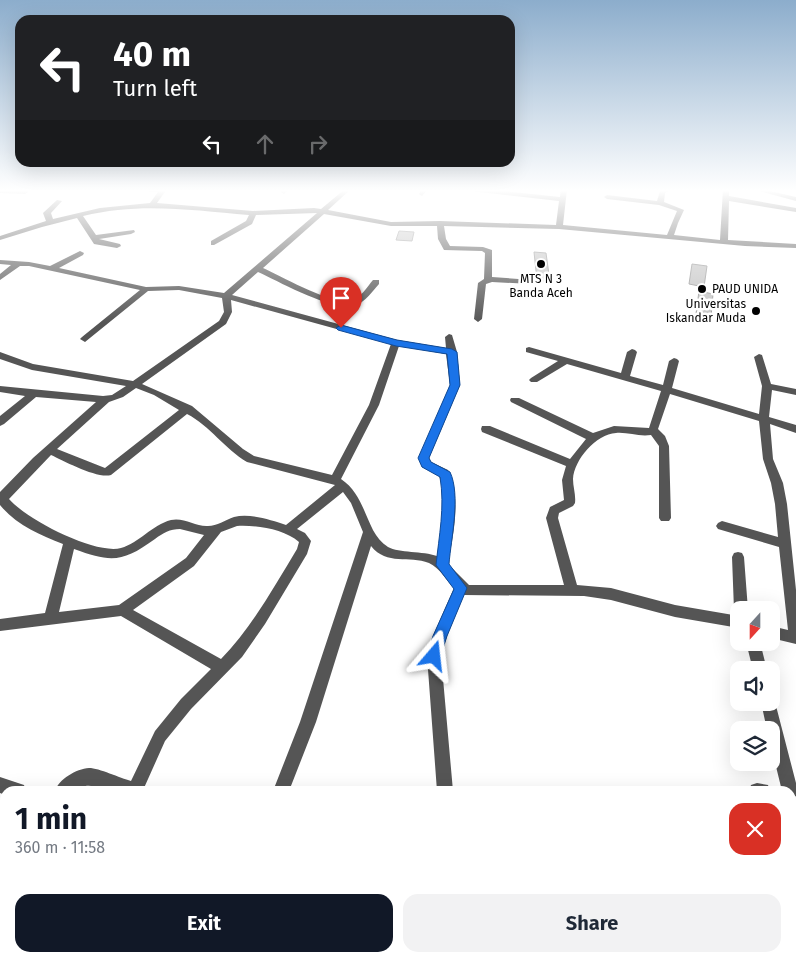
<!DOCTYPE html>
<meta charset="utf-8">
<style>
:root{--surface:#fff;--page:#f2f2f3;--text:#1f2937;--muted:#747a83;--accent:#111827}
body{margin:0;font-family:"Fira Sans",sans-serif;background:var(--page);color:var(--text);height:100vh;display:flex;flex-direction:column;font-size:19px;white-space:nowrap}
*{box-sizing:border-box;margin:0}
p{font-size:16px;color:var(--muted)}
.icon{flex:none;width:28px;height:28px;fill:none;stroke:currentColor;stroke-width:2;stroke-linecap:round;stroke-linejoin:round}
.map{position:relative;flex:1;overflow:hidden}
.details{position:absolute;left:0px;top:786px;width:796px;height:176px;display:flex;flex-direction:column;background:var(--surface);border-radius:15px 15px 0 0;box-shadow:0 5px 20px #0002}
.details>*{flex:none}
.top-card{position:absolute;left:15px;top:15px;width:500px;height:152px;border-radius:15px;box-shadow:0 5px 20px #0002;background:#202124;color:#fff;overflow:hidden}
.needle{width:32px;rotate:201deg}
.fabs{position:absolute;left:730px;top:601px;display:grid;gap:10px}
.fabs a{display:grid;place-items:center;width:50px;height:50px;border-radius:10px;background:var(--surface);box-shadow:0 5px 20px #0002;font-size:25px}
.pin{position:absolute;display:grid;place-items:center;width:42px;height:42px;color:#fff;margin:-51px -21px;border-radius:50% 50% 50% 0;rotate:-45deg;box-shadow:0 0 5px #0007}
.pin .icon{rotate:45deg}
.me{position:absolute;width:55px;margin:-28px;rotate:17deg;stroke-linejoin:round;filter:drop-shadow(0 0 4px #0008)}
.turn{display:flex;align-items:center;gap:18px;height:105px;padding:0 15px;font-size:22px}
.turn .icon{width:65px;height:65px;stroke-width:2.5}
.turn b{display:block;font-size:35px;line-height:42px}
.lanes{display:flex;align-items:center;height:48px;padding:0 15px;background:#0003;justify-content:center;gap:25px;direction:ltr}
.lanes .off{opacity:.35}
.round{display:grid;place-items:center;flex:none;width:52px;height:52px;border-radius:15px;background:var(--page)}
.overview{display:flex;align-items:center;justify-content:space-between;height:85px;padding:0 15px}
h1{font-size:30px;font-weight:700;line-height:38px;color:var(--accent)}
.primary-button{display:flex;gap:10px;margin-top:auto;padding:10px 15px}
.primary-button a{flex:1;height:58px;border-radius:15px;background:var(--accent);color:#fff;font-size:20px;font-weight:700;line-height:58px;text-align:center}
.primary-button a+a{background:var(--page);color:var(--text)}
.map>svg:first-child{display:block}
.building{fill:#c4c4c4;stroke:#999}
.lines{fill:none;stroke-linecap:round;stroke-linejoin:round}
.minor{fill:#555;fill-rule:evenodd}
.route{fill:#1a73e8;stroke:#114b97}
.poi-dot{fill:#000;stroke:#fff;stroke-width:2}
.labels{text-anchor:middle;stroke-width:5;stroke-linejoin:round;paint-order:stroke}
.far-poi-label{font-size:12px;fill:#000;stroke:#fff}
</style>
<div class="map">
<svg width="796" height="962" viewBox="0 0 796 962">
<rect width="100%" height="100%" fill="#fff"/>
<path class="building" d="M399,231L414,232L412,241L396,240Z
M534,252L546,253L550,282L537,280Z
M692,264L707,266L704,287L689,284Z
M699,291L713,294L711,317L696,314Z"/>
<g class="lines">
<path class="minor" d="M0,189L25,190L28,192L25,194L0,193Z
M142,189H167L157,203L253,211L314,208L321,209L345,189H351L328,210L391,222L440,221L556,225L559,201L471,191L468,189H485L560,197L561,189H567L563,225L667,235L677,211L659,205L607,199L604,197L607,195L657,201L660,191L671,189L665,193L664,202L684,210L678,223L674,235L720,240L723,189H729V196L796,208V212L729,201L728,240L796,244V248L745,246L559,229L444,226L446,239L450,246L483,247L492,250V277L532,280L536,282L532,284L492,282L486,284L482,319L478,322L474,319L478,283L484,279L485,253L482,251L444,250L438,239L437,226H391L324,214L263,268C280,276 333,305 350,301C360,299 367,287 373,280H379V284C372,292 366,301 356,305C335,313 280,282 258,272L232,295L397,340L446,348L445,337L449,334L452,335L457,352L460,385L429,458L431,462L448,470C462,497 453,535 448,564L469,585H564L546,518L550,507L564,500L562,480L566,466L482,432L481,429L482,426H490L570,459L586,439L511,402L510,400L511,398H519L593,433L614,426L649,428L661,391L567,364L537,382H531L529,380L531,378L558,361L526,352V348L529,347L621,373L627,352L632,349L635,350L637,352L630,376L663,385L669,361L674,358L677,359L679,361L672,388L759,414L762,386L754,357L759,354L762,355L771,384L796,389V395L772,390L769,417L796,425V433L770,424L773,459L783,483L787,504L796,590V644L771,638V626L788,630L779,547L718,529L716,526L718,523L722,521L778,537L775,504L771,483L763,459L759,421L670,394L658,429L665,436L669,446L671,518L669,521H661L659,518V446L651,435C639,437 628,432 616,433C596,434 574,460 573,479C573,487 576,495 575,503L573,506L559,513L558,518L577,585L611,588L675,605L739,616V628L675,617L611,600L584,596L464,595L447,636L441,656L453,791H437L427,656L433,636L454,588C446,580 440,568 429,563C409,555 387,566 371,546L316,722L289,791H273L300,722L363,532L351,503L343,492L297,529L305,533L311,541L307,554L265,624L242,657L191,709L165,741L144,788L145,791C135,791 123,793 112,791C97,789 89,780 75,791H55C59,779 76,769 89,768C99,768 120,778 131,781L155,731L181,699L211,669L121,616L0,631V619L45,613L63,544C40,535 16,525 0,505V492L33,458L96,402L36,397L4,424L0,426V416L25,396L0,392V386L103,396L112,395L126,386L32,370L0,359V352L33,364L133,381L219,321L224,312L222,298L179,290L148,291L85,342L80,339L82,337L140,290L29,266H20L0,280V274L11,265L0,264V260L29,262L50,266L80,251L84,253L83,255L59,268L146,287L179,286L224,293L317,213L256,215L252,224L214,245H211V241L246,221L249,215C192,210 139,202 83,216L96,235L134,230L135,232L131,234L99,239L120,244L121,246L117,248L94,244L77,218L42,227L0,240V236L46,221L43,213L57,200L62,201L51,213L53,219L100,208L150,203L158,192L145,191ZM231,300L391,344L369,405L332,475L254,456L243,449L192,406L142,384L226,324L232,312ZM399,346L446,354L450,385L419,458L422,467L439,476C449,500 441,531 437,556C423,551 399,553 388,547C365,533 368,497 341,479L379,405ZM136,388L154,395L179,410L105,468L57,449L109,402L123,397ZM187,414C210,426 225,449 247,462L335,485L286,525C271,520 250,513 234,517C225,520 217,526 208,526C196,527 184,517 171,520C152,525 139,543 121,548C95,555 26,519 9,499L51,455C64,461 97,479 111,475ZM237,526C257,525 284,529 299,542L297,549C274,587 252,627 221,659L133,610L194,566L221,532ZM180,529L204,535L186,558L119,605L59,612L74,549C112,563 123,562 155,539C163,533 170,529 180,529Z
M283,189H289L284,194L281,192Z
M422,189H428L422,196L419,194Z
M752,189H761L796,197V201Z
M738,552L742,553L744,557L748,610H739V615L734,610L732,557L734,553Z
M746,642H760L767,670H753Z
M771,696L775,702L796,783V796L791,799V791H782L771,746V730H767L761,702H771Z
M0,777L24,785L26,791H5V795L0,793Z
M757,783L768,785L770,791H749L751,785Z
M60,958H79L78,962H59Z
M425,958H443L442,962H424Z
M676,958H694L693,962H675Z
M698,958H725L726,962H699Z"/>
</g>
<linearGradient id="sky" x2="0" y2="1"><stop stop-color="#8cadcc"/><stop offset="0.59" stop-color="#fff"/><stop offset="1" stop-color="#fff" stop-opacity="0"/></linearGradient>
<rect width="796" height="323" fill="url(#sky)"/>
<path class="route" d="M341,325L397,340L452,349L457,352L460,385L429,458L431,462L450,472C461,495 451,539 449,564L467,588L447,636L439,661L434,662L429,661L427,656L433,636L454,589L436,565C439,536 445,507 440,477L422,467L418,458L450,385L447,354L396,346L338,330L336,328Z"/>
<g class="poi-dot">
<circle cx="541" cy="264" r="5"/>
<circle cx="702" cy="289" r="5"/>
<circle cx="756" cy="311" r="5"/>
</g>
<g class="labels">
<g class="far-poi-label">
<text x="541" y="283">MTS N 3<tspan x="541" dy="14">Banda Aceh</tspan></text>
<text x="712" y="293" text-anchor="start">PAUD UNIDA</text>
<text x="746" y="308" text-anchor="end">Universitas<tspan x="746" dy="14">Iskandar Muda</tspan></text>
</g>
</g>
</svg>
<div class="fabs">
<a><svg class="needle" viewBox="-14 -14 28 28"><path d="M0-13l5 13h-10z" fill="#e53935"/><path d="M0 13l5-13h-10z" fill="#747a83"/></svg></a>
<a><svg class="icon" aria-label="sound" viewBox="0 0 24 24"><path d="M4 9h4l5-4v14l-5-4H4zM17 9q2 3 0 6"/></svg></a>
<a><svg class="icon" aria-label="layers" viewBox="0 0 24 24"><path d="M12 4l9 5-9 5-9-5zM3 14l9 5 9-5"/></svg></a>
</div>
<div class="pin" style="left:341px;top:328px;background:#d93025"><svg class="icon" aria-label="arrive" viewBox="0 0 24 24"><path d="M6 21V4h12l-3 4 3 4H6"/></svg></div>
<svg class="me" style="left:434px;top:656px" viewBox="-20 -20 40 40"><path d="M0-17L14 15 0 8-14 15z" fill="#1a73e8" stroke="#fff" stroke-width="4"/></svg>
<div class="top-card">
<div class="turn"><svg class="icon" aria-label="left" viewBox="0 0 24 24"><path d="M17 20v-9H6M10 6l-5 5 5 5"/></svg><div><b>40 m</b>Turn left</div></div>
<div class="lanes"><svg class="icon" aria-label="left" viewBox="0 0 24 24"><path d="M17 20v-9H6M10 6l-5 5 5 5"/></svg><svg class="icon off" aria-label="ahead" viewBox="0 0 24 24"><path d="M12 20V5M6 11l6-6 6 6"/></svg><svg class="icon off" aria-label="right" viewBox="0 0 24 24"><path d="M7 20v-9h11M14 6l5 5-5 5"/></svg></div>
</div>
<section class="details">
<div class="overview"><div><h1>1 min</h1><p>360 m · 11:58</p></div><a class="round" style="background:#d93025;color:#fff"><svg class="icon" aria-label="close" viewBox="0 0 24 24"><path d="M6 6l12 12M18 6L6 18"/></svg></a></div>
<div class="primary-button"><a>Exit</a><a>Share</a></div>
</section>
</div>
